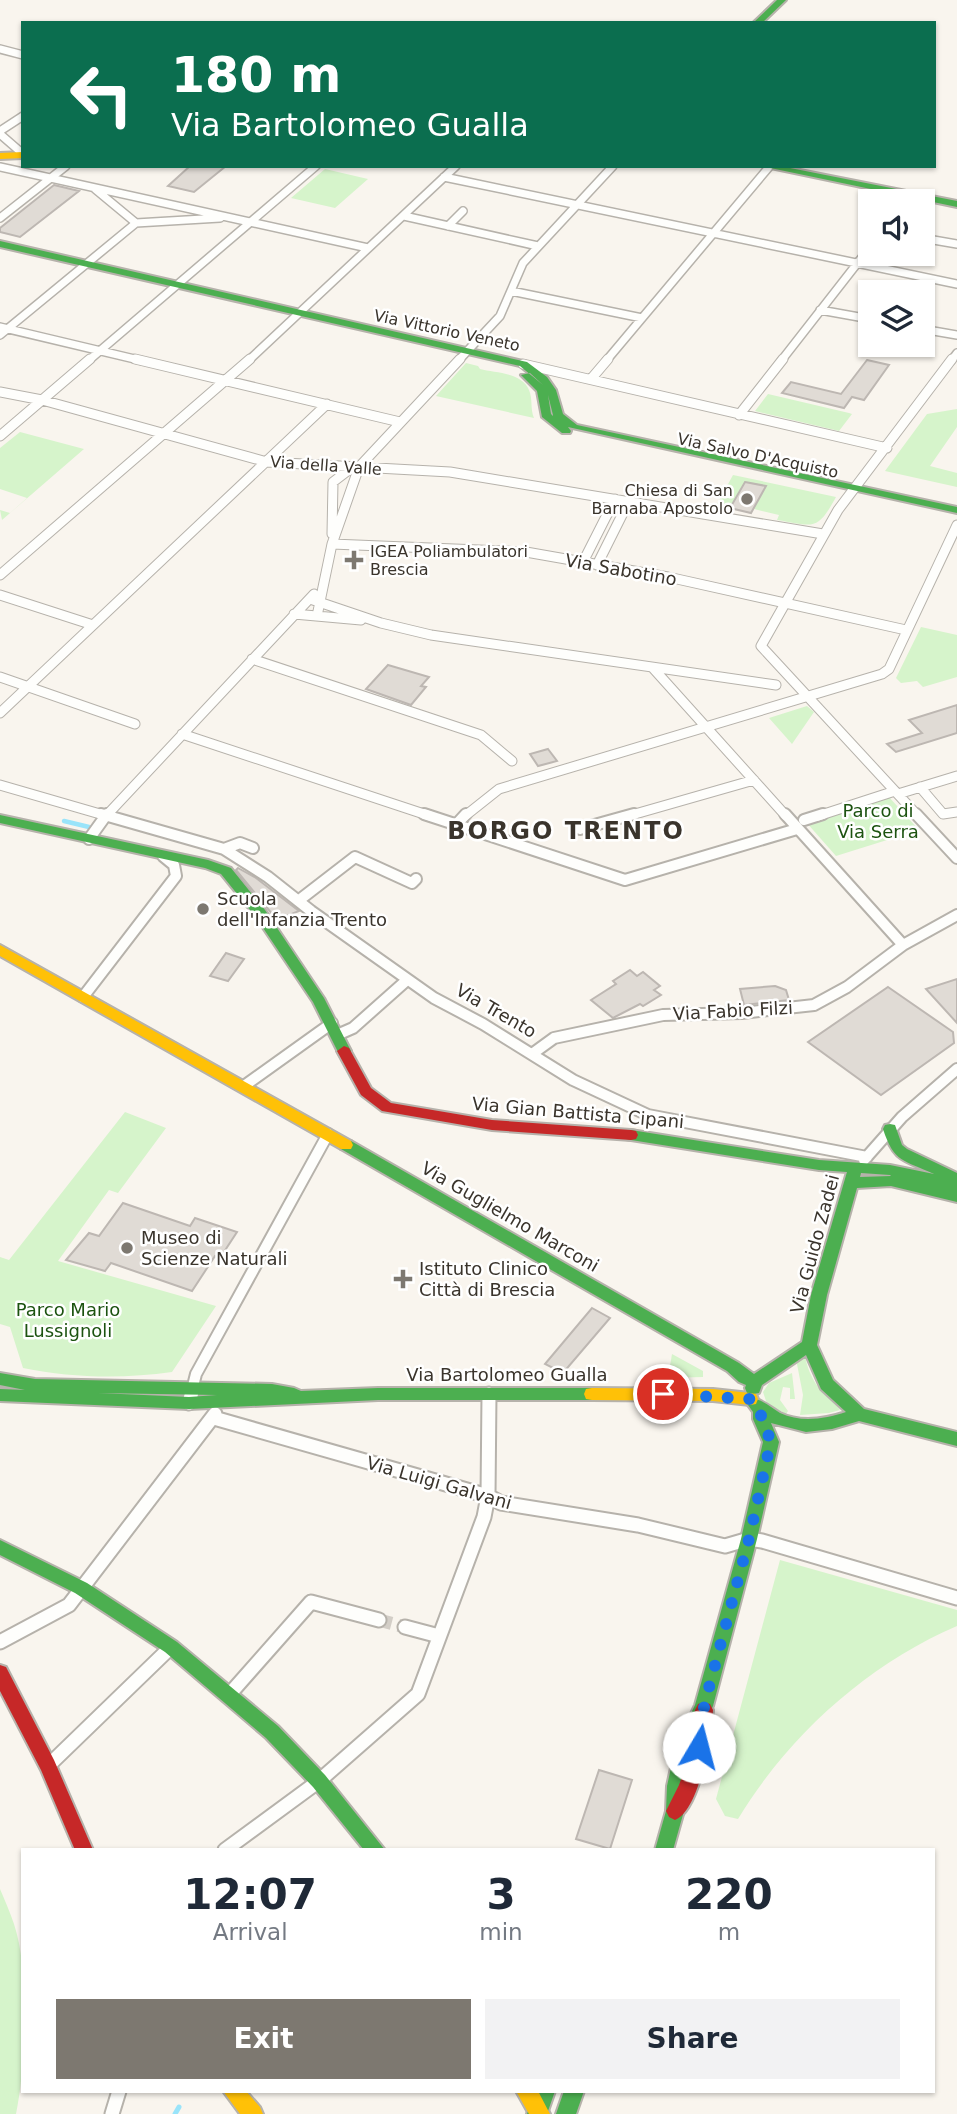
<!DOCTYPE html>
<meta charset="utf-8">
<style>
:root{--surface:#fff;--page:#f2f2f3;--text:#1f2937;--muted:#747a83;--accent:#7d7870}
body{margin:0;font-family:"DejaVu Sans",sans-serif;background:var(--page);color:var(--text);height:100vh;display:flex;flex-direction:column;font-size:26px;white-space:nowrap}
*{box-sizing:border-box;margin:0}
p{font-size:23px;color:var(--muted)}
.icon{flex:none;width:38px;height:38px;fill:none;stroke:currentColor;stroke-width:2;stroke-linecap:round;stroke-linejoin:round}
.map{position:relative;flex:1;overflow:hidden}
.side{position:absolute;left:21px;top:1848px;width:914px;height:245px;display:flex;flex-direction:column;background:var(--surface);border-radius:0px;box-shadow:0 2px 5px #0004}
.side>*{flex:none}
.guide{position:absolute;left:21px;top:21px;width:915px;height:147px;border-radius:0px;box-shadow:0 2px 5px #0004;background:#0b6e4f;color:#fff;overflow:hidden}
.tools{position:absolute;left:858px;top:189px;display:grid;gap:14px}
.tools a{display:grid;place-items:center;width:77px;height:77px;border-radius:0px;background:var(--surface);box-shadow:0 2px 5px #0004;font-size:35px}
.pin{position:absolute;display:grid;place-items:center;width:60px;height:60px;color:#fff;margin:-30px;border:4px solid #fff;border-radius:50%;box-shadow:0 2px 7px #0007}
.me{position:absolute;width:77px;margin:-38px;rotate:8deg;stroke-linejoin:round;filter:drop-shadow(0 0 5px #0008)}
.turn{display:flex;align-items:center;gap:24px;height:147px;padding:0 35px;font-size:32px}
.turn .icon{width:91px;height:91px;stroke-width:2.5}
.turn b{display:block;font-size:49px;line-height:60px}
.eta{display:flex;justify-content:space-evenly;align-items:center;height:119px;text-align:center}
.eta b{font-size:42px;font-weight:800;line-height:49px}
.action{display:flex;gap:14px;margin-top:auto;padding:14px 35px}
.action a{flex:1;height:80px;border-radius:0px;background:var(--accent);color:#fff;font-size:28px;font-weight:800;line-height:80px;text-align:center}
.action a+a{background:var(--page);color:var(--text)}
.map>svg:first-child{display:block}
.green{fill:#d6f4cb}
.lines{fill:none;stroke-linecap:round;stroke-linejoin:round}
.stream-far1{stroke:#99e4fa;stroke-width:4.5}
.stream{stroke:#99e4fa;stroke-width:5}
.building{fill:#e0dbd5;stroke:#bdb7b2;stroke-width:2}
.street-tunnel{stroke:#d3cec7;stroke-width:13;stroke-dasharray:13 7;stroke-linecap:butt}
.street-far3-casing{stroke:#b6b2ab;stroke-width:10}
.street-far2-casing{stroke:#b6b2ab;stroke-width:11}
.street-far1-casing{stroke:#b6b2ab;stroke-width:14}
.street-casing{stroke:#b6b2ab;stroke-width:17}
.fast-casing{stroke:#b6b2ab;stroke-width:4}
.slow-casing{stroke:#b6b2ab;stroke-width:4}
.jam-casing{stroke:#b6b2ab;stroke-width:4}
.street-far3{stroke:#fefefc;stroke-width:7}
.street-far2{stroke:#fefefc;stroke-width:9}
.street-far1{stroke:#fefefc;stroke-width:10}
.street{stroke:#fefefc;stroke-width:13}
.fast{fill:#4caf50;fill-rule:evenodd}
.slow{fill:#ffc107;fill-rule:evenodd}
.jam{fill:#c62828;fill-rule:evenodd}
.route{stroke:#1a73e8;stroke-width:12;stroke-dasharray:0 21.6}
.poi-dot{fill:#7d7870;stroke:#fff;stroke-width:2.5}
.labels{text-anchor:middle;stroke-width:5;stroke-linejoin:round;paint-order:stroke}
.far-street-label{font-size:16px;fill:#3a342c;stroke:#fff}
.far-poi-label{font-size:16px;fill:#3a342c;stroke:#fff;text-anchor:end}
.street-label{font-size:18px;fill:#3a342c;stroke:#fff}
.park-label{font-size:18px;fill:#1c5310;stroke:#fff}
.poi-label{font-size:18px;fill:#3a342c;stroke:#fff;text-anchor:start}
.district-label{font-size:24px;font-weight:bold;letter-spacing:2px;fill:#3a342c;stroke:#fff}
</style>
<div class="map">
<svg width="957" height="2114" viewBox="0 0 957 2114">
<rect width="100%" height="100%" fill="#f9f5ee"/>
<path class="green" d="M325,169L368,179L335,208L291,198Z
M466,363L478,366L480,369C495,373 522,372 529,390C533,399 530,409 534,418L436,396Z
M768,394L849,413L852,414L839,431L755,411Z
M957,409V427L930,466L957,473V487L885,471L927,414Z
M20,432L84,449L2,520L0,510L10,513L27,498L0,489V448Z
M733,475L836,497C817,532 814,526 777,520L779,515L754,509L751,513L716,506Z
M921,627L957,635V677L923,687L917,681L901,683L896,678Z
M807,706L814,712L792,744L769,718Z
M888,796L919,830L836,856L806,822Z
M125,1112L166,1128L118,1193L109,1190L58,1261L216,1306L172,1372C123,1379 72,1378 23,1368L10,1327L0,1324V1257L9,1260Z
M804,1350C806,1366 812,1381 823,1393C829,1399 836,1404 840,1410L829,1413L800,1415L803,1395L796,1359Z
M672,1354L703,1371V1377L668,1378Z
M792,1373L795,1399H790V1388L783,1387L780,1400L788,1411L786,1414L767,1404L763,1392L769,1383Z
M780,1560L957,1610V1626C868,1664 788,1736 738,1819L725,1816L716,1799Z
M0,1889C5,1901 10,1912 14,1924C30,1972 26,2065 16,2114H0Z"/>
<g class="lines">
<path class="stream-far1" d="M64,821L89,827"/>
<path class="stream" d="M175,2114L179,2107"/>
</g>
<path class="building" d="M190,166H226L194,192L168,186Z
M54,185L79,191L20,237L0,232V228Z
M867,360L889,365L864,400L852,397L844,408L782,393L791,382L841,394Z
M745,482L766,486L751,513L730,508Z
M388,665L429,677L421,686L426,687L411,705L366,689Z
M957,705V733L896,752L887,744L922,733L909,720Z
M548,749L557,761L538,766L530,754Z
M238,868L256,878L299,911L277,920L236,870Z
M226,953L244,959L228,981L210,976Z
M630,970L637,976L643,972L660,986L654,990L661,995L643,1006L640,1004L613,1018L591,1000L616,984L613,981Z
M957,979V1023L926,989Z
M775,986L786,990L789,1000L744,1005L740,989Z
M888,987L953,1032L954,1043L881,1095L808,1042Z
M123,1203L190,1226L195,1218L237,1232L220,1258L215,1256L192,1291L111,1263L105,1271L66,1260L89,1233L99,1236Z
M592,1308L610,1318L563,1373L545,1364Z
M599,1770L632,1780L610,1849L576,1839Z"/>
<g class="lines">
<path class="street-tunnel" d="M379,1620L405,1627"/>
<g class="street-far3-casing">
<path id="street-far3" d="M0,49L23,55
M0,131L23,116
M0,134L23,154
M0,167L368,248
M444,177L957,284
M95,189L136,223L220,218
M404,216L538,246
M0,218L66,166
M448,226L463,211
M922,238L957,244
M511,291L642,318
M820,310L870,319
M0,327L143,361
M922,329L957,335
M0,335L136,223
M88,361L316,166
M248,361L456,166
M458,361L500,316L523,263L613,166
M606,361L769,167
M781,361L870,247
M951,361L957,353"/>
</g>
<g class="street-far2-casing">
<path id="street-far2" d="M135,359L400,422
M523,364L887,448
M591,379L608,359
M0,392L42,400L267,462L450,472L823,534
M739,415L783,359
M0,436L90,359
M332,534L333,482L350,469
M332,544L526,552L668,577L906,630
M583,562L615,499
M597,565L629,501
M0,575L250,359
M0,595L93,625
M310,599L381,623L431,635L776,685
M294,614L361,620
M317,616L332,544L359,467L460,359
M252,659L481,735L512,761
M652,667L786,816
M0,677L135,724
M0,713L327,404
M182,734L430,816
M0,785L107,816
M920,787L943,814L957,812
M898,794L957,776
M106,816L314,594
M465,816L499,789L882,674L889,669L957,525
M628,816L754,780
M818,816L895,791
M918,816L761,646L838,510L952,359"/>
</g>
<g class="street-far1-casing">
<path id="street-far1" d="M101,814L224,849L268,877L311,911L434,998L483,1024L573,1080L648,1115L867,1157
M424,814L625,880L797,829
M785,814L903,945
M916,814L957,858
M804,820L823,814
M455,826L466,814
M580,829L634,814
M89,839L107,814
M224,849L240,843L253,848
M298,901L355,857L412,883L416,879
M83,997L176,876L174,865L163,856
M337,1035L353,1028L407,980
M532,1054L554,1038L663,1015L742,1013L814,1005L847,987L903,945L957,915
M244,1086L332,1023
M864,1160L902,1117L957,1069
M192,1390L196,1374L328,1134"/>
</g>
<g class="street-casing">
<path id="street" d="M189,1403L193,1388
M214,1418L488,1496L501,1503L638,1525L725,1546L749,1539L762,1541L957,1598
M405,1627L439,1636
M0,1642L69,1605L215,1414
M228,1696L311,1602L379,1620
M48,1766L171,1647
M225,1850L319,1781L418,1694L484,1517L488,1496L489,1394
M112,2114L119,2091"/>
</g>
<g class="fast-casing">
<path id="fast" d="M777,0H786L762,23H753Z
M761,166H780L957,201V207Z
M0,241L527,362L547,377L556,390L563,414L577,425L957,507V513L568,427L571,431L570,433H562L542,417L537,391L521,375L530,373L543,385L520,366L0,247ZM548,395L553,415V416L551,414Z
M0,815L208,860L231,868L265,910L324,998L351,1051L349,1054H339L313,1002L255,916L221,874L205,868L0,823Z
M890,1124L895,1125L902,1145L907,1149L957,1173V1202L891,1186L857,1188L827,1295L817,1345L833,1380L864,1409L957,1432V1446L859,1421L832,1429L806,1432L771,1423L779,1442L757,1539L713,1706L694,1746L685,1786L684,1811L673,1850H655L666,1811L667,1786L676,1745L695,1705L741,1539L763,1442L753,1419V1412L748,1405L750,1400L756,1399C765,1402 772,1408 780,1413C801,1423 825,1419 846,1412L821,1389L806,1355L762,1385L759,1393L753,1394L747,1393L745,1388L746,1385L739,1382L727,1371L341,1149L339,1145L341,1141H351L739,1363L754,1374L802,1342L811,1295L847,1172L819,1170L631,1140L626,1139L624,1135L626,1131L631,1130L819,1160L890,1165L934,1174C904,1160 894,1163 883,1129L885,1125ZM861,1173L890,1175L891,1176L860,1177Z
M0,1373L35,1379L272,1384L294,1388L301,1391L378,1388H592L598,1389L600,1394L598,1399L592,1400H378L189,1409L0,1401V1389L25,1390L0,1385ZM98,1393L217,1395L189,1397Z
M0,1540L87,1583L177,1642L278,1726L325,1775L385,1850H364L313,1787L266,1738L165,1652L75,1593L0,1555Z
M535,2091H555L547,2114H527Z
M564,2091H584L576,2114H556Z"/>
</g>
<g class="slow-casing">
<path id="slow" d="M23,152V158L0,159V153Z
M0,945L351,1141L353,1145L351,1149H341L0,956Z
M592,1388L713,1389L750,1393L756,1394L758,1399L756,1404L750,1405L713,1401L592,1400L586,1399L584,1394L586,1389Z
M223,2091H246L260,2107L263,2114H240Z
M516,2091H538L550,2114H529Z"/>
</g>
<g class="jam-casing">
<path id="jam" d="M344,1046L349,1048L371,1088L391,1103L492,1120L631,1130L636,1131L638,1135L636,1139L631,1140L492,1130L382,1111L361,1095L337,1051Z
M0,1665L6,1667L54,1760L93,1850H75L41,1770L0,1691Z
M704,1702L710,1704L713,1710C711,1735 700,1810 675,1820L669,1817L666,1811L679,1785L687,1763L695,1710L698,1704Z"/>
</g>
<use href="#street-far3" class="street-far3"/>
<use href="#street-far2" class="street-far2"/>
<use href="#street-far1" class="street-far1"/>
<use href="#street" class="street"/>
<use href="#fast" class="fast"/>
<use href="#slow" class="slow"/>
<use href="#jam" class="jam"/>
</g>
<g class="lines">
<path class="route" d="M663,1394L750,1399L761,1411V1419L771,1441L749,1539L704,1706V1732L699,1747"/>
</g>
<g class="poi-dot">
<circle cx="747" cy="499" r="7"/>
<path d="M350.5 549.5h7v7h7v7h-7v7h-7v-7h-7v-7h7z"/>
<circle cx="203" cy="909" r="7"/>
<circle cx="127" cy="1248" r="7"/>
<path d="M399.5 1268.5h7v7h7v7h-7v7h-7v-7h-7v-7h7z"/>
</g>
<g class="labels">
<g class="far-street-label">
<text transform="translate(447 330) rotate(12)" y="6">Via Vittorio Veneto</text>
<text transform="translate(758 455) rotate(12)" y="6">Via Salvo D'Acquisto</text>
<text transform="translate(326 465) rotate(4)" y="6">Via della Valle</text>
</g>
<g class="far-poi-label">
<text x="733" y="496">Chiesa di San<tspan x="733" dy="18">Barnaba Apostolo</tspan></text>
<text x="370" y="557" text-anchor="start">IGEA Poliambulatori<tspan x="370" dy="18">Brescia</tspan></text>
</g>
<g class="street-label">
<text transform="translate(621 570) rotate(10)" y="6">Via Sabotino</text>
<text transform="translate(496 1011) rotate(30)" y="6">Via Trento</text>
<text transform="translate(733 1011) rotate(-3)" y="6">Via Fabio Filzi</text>
<text transform="translate(578 1113) rotate(5)" y="6">Via Gian Battista Cipani</text>
<text transform="translate(510 1217) rotate(30)" y="6">Via Guglielmo Marconi</text>
<text transform="translate(815 1244) rotate(-75)" y="6">Via Guido Zadei</text>
<text x="507" y="1381">Via Bartolomeo Gualla</text>
<text transform="translate(439 1483) rotate(16)" y="6">Via Luigi Galvani</text>
</g>
<g class="park-label">
<text x="878" y="817">Parco di<tspan x="878" dy="21">Via Serra</tspan></text>
<text x="68" y="1316">Parco Mario<tspan x="68" dy="21">Lussignoli</tspan></text>
</g>
<g class="poi-label">
<text x="217" y="905">Scuola<tspan x="217" dy="21">dell'Infanzia Trento</tspan></text>
<text x="141" y="1244">Museo di<tspan x="141" dy="21">Scienze Naturali</tspan></text>
<text x="419" y="1275">Istituto Clinico<tspan x="419" dy="21">Città di Brescia</tspan></text>
</g>
<g class="district-label">
<text x="566" y="839">BORGO TRENTO</text>
</g>
</g>
</svg>
<div class="tools">
<a><svg class="icon" aria-label="sound" viewBox="0 0 24 24"><path d="M4 9h4l5-4v14l-5-4H4zM17 9q2 3 0 6"/></svg></a>
<a><svg class="icon" aria-label="layers" viewBox="0 0 24 24"><path d="M12 4l9 5-9 5-9-5zM3 14l9 5 9-5"/></svg></a>
</div>
<div class="pin" style="left:663px;top:1394px;background:#d93025"><svg class="icon" aria-label="arrive" viewBox="0 0 24 24"><path d="M6 21V4h12l-3 4 3 4H6"/></svg></div>
<svg class="me" style="left:699px;top:1747px" viewBox="-20 -20 40 40"><circle r="19" fill="#fff"/><path d="M0-13L10 11 0 6-10 11z" fill="#1a73e8"/></svg>
<div class="guide">
<div class="turn"><svg class="icon" aria-label="left" viewBox="0 0 24 24"><path d="M17 20v-9H6M10 6l-5 5 5 5"/></svg><div><b>180 m</b>Via Bartolomeo Gualla</div></div>
</div>
<section class="side">
<div class="eta">
<div><b>12:07</b><p>Arrival</p></div>
<div><b>3</b><p>min</p></div>
<div><b>220</b><p>m</p></div>
</div>
<div class="action"><a>Exit</a><a>Share</a></div>
</section>
</div>
